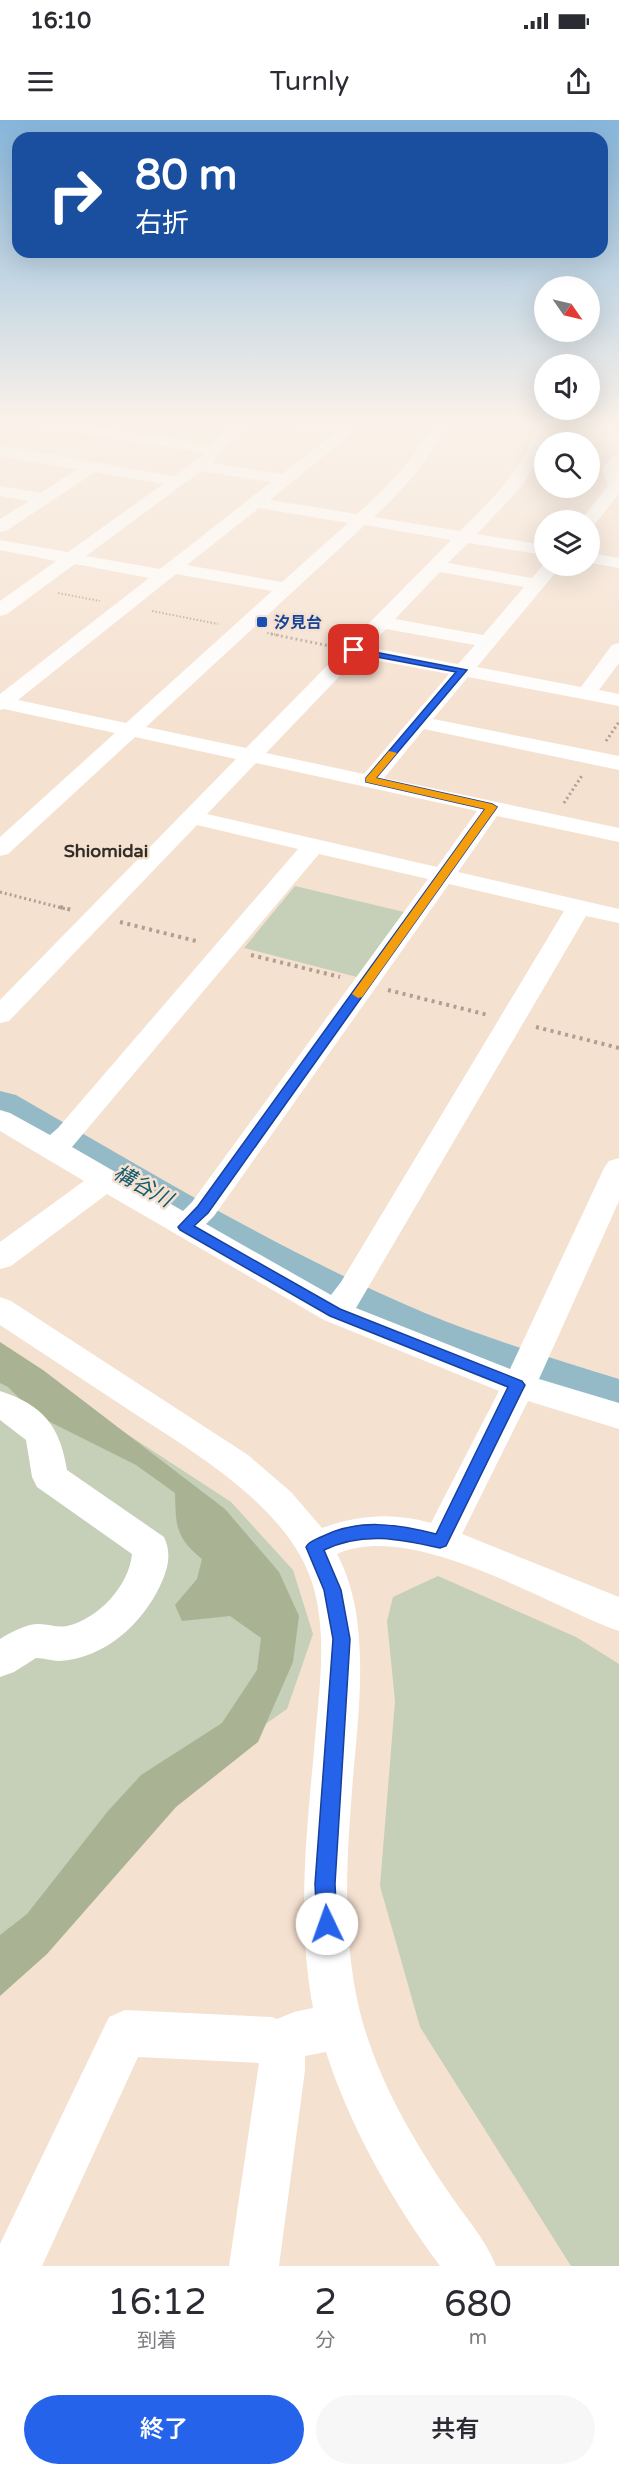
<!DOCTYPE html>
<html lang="ja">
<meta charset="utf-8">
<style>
:root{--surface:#fff;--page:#f7f7f7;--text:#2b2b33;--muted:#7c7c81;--accent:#2563eb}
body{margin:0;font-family:"Varela Round","Noto Sans JP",sans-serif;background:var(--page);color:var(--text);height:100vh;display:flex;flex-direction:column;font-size:22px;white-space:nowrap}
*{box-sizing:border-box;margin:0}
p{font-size:20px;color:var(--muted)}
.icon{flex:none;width:33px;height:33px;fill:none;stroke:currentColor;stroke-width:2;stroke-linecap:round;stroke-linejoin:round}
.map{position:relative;height:2146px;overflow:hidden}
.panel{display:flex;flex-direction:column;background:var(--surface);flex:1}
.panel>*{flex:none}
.top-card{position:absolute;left:12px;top:12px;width:596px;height:126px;border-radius:18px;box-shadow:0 6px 24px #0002;background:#1a4fa0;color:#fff;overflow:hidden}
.needle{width:39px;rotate:124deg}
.fabs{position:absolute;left:534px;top:156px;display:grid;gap:12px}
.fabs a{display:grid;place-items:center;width:66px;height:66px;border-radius:50%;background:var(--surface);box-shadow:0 6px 24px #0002;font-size:30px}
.pin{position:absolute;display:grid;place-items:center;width:51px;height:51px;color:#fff;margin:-26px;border-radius:12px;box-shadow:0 3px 9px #0006}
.me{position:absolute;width:66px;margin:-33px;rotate:357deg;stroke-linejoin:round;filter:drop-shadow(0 0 4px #0008)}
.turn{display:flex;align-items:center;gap:21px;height:126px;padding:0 24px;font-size:27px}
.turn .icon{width:78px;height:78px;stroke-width:2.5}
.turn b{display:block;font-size:42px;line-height:51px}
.eta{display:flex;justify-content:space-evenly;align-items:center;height:102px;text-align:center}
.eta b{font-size:36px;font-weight:600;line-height:42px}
.button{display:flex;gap:12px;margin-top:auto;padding:12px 24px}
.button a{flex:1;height:69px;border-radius:36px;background:var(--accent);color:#fff;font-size:24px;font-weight:600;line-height:69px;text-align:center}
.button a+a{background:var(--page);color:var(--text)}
.status{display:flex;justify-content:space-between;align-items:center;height:42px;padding:0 30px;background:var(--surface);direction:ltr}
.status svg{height:16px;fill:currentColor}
header{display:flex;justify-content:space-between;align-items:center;height:78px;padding:0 24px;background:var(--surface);font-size:27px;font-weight:600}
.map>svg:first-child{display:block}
.green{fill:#c6cfb7}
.forest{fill:#a9b394}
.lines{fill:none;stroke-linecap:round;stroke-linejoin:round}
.river{fill:#94bac8;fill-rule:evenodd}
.path-far2{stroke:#af9f92;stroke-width:2;stroke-dasharray:1.5 2;stroke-linecap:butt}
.path-far1{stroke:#af9f92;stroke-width:3;stroke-dasharray:2 3;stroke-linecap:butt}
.path{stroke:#af9f92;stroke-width:4;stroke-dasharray:3 4.5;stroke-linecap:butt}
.minor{fill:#fff;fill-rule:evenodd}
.route{fill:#2563eb;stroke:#184099;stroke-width:1.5}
.slow{fill:#f59e0b}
.transit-dot{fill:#1a4fb4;stroke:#f5e1d0;stroke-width:2}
.labels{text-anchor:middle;stroke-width:5;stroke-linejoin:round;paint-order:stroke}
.far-transit-label{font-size:16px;font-weight:bold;fill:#164399;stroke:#f5e1d0;text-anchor:start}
.far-neighbourhood-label{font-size:18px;font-weight:bold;fill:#342d27;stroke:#f5e1d0}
.water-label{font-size:21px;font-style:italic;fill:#115a6f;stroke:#f5e1d0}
</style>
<div class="status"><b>16:10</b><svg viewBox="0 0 49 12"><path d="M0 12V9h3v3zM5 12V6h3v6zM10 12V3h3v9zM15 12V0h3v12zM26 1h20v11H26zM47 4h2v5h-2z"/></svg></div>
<header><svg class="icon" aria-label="menu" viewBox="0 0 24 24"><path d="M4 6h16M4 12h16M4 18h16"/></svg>Turnly<svg class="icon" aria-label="share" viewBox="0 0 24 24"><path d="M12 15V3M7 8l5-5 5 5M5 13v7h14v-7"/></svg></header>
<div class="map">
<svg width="619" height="2146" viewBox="0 0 619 2146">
<rect width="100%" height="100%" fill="#f5e1d0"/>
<path class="green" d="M295,766L404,792L357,857L244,828Z
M0,1231L231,1382L293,1450L313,1514L287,1589L156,1680L0,1875Z
M438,1456L576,1517L619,1544V2146H571L420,1907L380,1766L395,1581L387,1501L393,1477Z"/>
<path class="forest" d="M0,1222L43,1250L225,1389L279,1452L299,1496L293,1542L258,1622L176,1687L47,1834L0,1876V1815L27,1794L108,1691L141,1655L222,1603L257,1550L261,1518L230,1496L182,1501L175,1485L197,1459L202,1439C175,1417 176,1406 175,1373L136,1345L36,1295L8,1267L0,1263Z"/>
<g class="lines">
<path class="river" d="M0,971L16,975C150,1052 283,1133 425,1193C488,1219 554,1239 619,1259V1299C542,1275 465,1251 391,1219C254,1160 128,1080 0,1004Z"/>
<path class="path-far2" d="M58,473L100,481
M152,491L218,504
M267,513L279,515"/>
<path class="path-far1" d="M271,514L330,526
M606,621L619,602
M564,683L583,654
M0,772L66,789"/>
<path class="path" d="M60,787L72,790
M120,802L200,822
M251,835L340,857
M388,870L488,895
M536,907L619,928"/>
<path class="minor" d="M18,300H57L212,325C226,307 229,300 252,300L234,316L212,343L282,354L336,312L286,305L279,300H321L347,305L353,312L350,315L270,380L357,394C390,365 414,339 435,300H450C429,340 407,366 374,397L460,411C493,378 527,347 538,300H553L549,321L544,322V328L522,366L477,414L544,425V435L468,423L448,443L532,458L544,444V446H561L477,547L581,567L612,525L619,523V543L599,570L619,574V586L468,557L433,599L619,636V650L424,609L384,658L619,708V722L497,696L458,752L619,789V803L586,796L356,1188L510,1249L604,1048L609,1041L619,1038V1081L539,1259L619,1283V1309L528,1281L462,1414L619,1477V1511C546,1485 413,1400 337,1434C375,1505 356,1605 351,1684C346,1747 344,1811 356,1874C370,1946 407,2010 447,2070C464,2096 485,2118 496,2146H440C392,2081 351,2009 326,1932L305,1936V1950L279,2146H229L259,1943L138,1937L42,2146H0V2124L109,1897L125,1890L272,1897L277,1899L294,1892L313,1888C297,1802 306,1717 314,1631C318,1578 328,1521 314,1469C293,1389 193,1332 129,1290C86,1262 43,1233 0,1205V1177L11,1181L248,1335L291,1372L322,1408C358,1395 393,1392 431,1403L499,1271L324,1200L107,1074L11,1146L0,1149V1122L84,1061L0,1011V990L10,993L50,1015L58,1008L298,729L197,705L9,901L0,903V880L236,639L135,617L8,734L0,736V717L115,613L4,589L0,590V574L149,458L75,444L7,494L0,496V481L56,441L0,430V420L68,432L163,364L95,352L6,411L0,412V399L29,381L0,376V366L41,373L77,349L0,336V326L174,356L206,333L25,305ZM201,351L271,362L160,449L86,436ZM259,388L348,403L282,462L187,445ZM365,405L451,420L246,628L146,607ZM440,452L524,467L483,515L395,499ZM176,454L272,471L126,603L18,580ZM386,509L475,525L458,544L368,527ZM358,537L449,554L364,654L266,633ZM256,643L477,691L437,747L207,694ZM319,734L428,759L192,1082L183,1091L72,1027ZM449,764L564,791L341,1162L331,1175L206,1104L214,1096Z
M604,300H619V321L614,319Z
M619,334V373L595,404L590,405V400H581L608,366L602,349L613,336Z
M590,433L619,438V448L590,443Z
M0,1271C43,1285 60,1306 67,1350L164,1417C172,1434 168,1449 160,1466C142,1504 104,1539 59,1541C52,1541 44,1538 36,1538L14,1552L0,1557V1519C11,1512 26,1504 39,1504C49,1504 57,1508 67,1506C98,1499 129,1466 132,1434L37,1367L32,1357L26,1320L0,1300Z"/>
</g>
<linearGradient id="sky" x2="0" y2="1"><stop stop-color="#86b6db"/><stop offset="0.5" stop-color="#faf2ea"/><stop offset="1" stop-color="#faf2ea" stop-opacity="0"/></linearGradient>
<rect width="619" height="601" fill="url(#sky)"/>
<path class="route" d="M354,528L467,550L376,658L492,684L497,687L208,1093L194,1106L340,1189L522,1261L525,1265L446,1426L440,1428C400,1419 363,1411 324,1430L341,1470L350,1519L335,1764L337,1804L335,1811L327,1814L320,1811L317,1804L315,1764L333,1519L324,1470L306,1427C309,1421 315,1420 321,1417C358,1398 397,1404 436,1414L508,1267L330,1196L180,1110L178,1107L198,1086L485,689L366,662V658L456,552L351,532L350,530Z"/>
<path class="slow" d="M389,631L397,633L376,658L492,684L497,687L362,877L358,878L352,874L485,689L366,662V658Z"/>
<rect class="transit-dot" x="256" y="496" width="12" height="12" rx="3"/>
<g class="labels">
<g class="far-transit-label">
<text x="274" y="508">汐見台</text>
</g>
<g class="far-neighbourhood-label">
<text x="106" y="737">Shiomidai</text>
</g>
<g class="water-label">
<text transform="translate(143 1066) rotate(29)" y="7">構谷川</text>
</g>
</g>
</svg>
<div class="fabs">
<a><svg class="needle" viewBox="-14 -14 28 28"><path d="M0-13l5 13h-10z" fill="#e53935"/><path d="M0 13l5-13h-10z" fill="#7c7c81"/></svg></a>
<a><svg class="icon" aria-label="sound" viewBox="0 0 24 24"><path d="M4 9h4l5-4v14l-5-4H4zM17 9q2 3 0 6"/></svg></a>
<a><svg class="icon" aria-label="search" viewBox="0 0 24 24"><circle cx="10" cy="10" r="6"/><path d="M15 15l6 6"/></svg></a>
<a><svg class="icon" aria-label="layers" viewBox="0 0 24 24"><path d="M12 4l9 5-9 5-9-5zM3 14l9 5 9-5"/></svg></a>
</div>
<div class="pin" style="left:354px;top:530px;background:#d93025"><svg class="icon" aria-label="arrive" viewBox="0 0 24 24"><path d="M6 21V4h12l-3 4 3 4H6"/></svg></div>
<svg class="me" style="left:327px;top:1804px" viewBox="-20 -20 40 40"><circle r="19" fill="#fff"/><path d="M0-13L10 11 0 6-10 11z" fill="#2563eb"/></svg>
<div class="top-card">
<div class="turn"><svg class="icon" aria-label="right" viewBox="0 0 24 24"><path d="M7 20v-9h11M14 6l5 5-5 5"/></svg><div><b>80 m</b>右折</div></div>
</div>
</div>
<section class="panel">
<div class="eta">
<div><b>16:12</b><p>到着</p></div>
<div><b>2</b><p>分</p></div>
<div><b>680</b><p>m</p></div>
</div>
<div class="button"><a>終了</a><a>共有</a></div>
</section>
